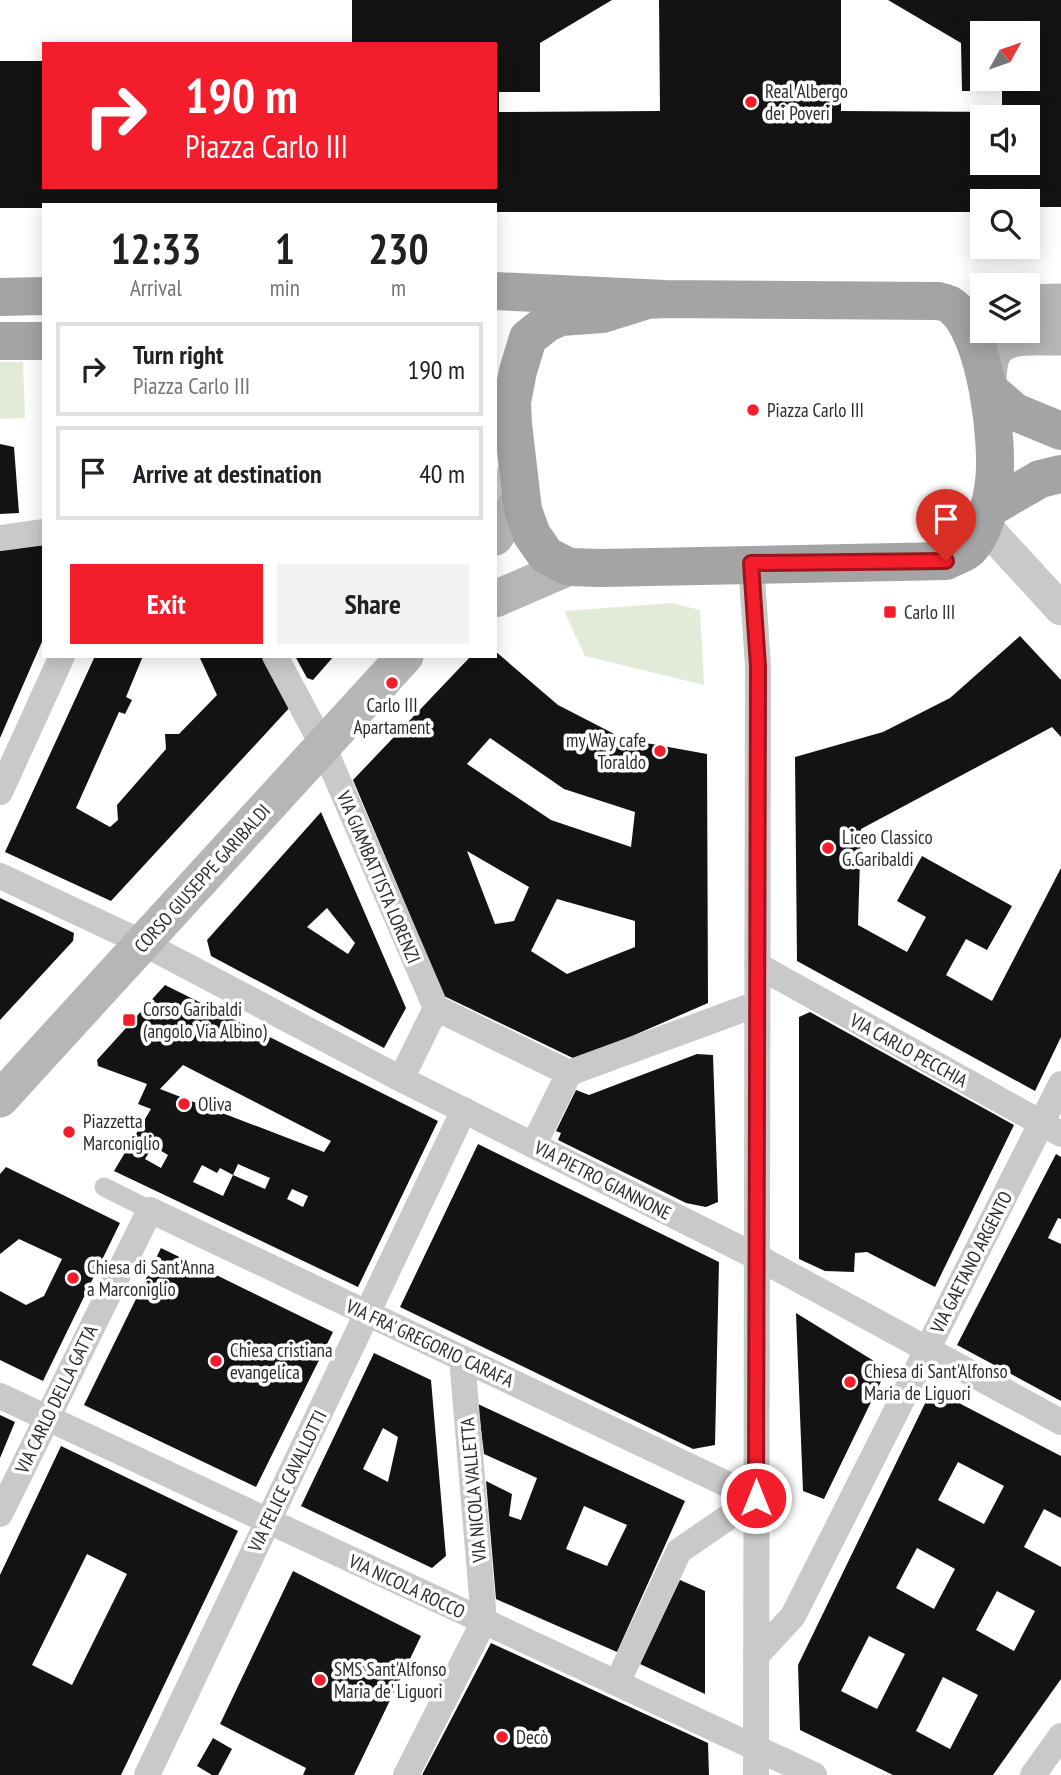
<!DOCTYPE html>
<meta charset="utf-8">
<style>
:root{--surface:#fff;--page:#f2f2f2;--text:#202124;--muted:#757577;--line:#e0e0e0;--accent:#f41d2b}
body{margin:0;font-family:"PT Sans Narrow",sans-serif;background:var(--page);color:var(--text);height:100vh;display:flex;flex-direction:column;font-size:26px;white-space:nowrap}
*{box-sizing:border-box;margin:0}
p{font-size:23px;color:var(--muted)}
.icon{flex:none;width:38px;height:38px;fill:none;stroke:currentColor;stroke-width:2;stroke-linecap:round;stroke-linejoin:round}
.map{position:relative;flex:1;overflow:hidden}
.details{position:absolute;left:42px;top:203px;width:455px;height:455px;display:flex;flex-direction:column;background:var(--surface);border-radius:0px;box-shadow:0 4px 18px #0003}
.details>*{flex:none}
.top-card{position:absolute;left:42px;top:42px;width:455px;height:147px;border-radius:0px;box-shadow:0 4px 18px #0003;background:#f41d2b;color:#fff;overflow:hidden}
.needle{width:46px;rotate:50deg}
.tools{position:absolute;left:970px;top:21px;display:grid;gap:14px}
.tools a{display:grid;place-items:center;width:70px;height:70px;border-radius:0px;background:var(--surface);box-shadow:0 4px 18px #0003;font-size:35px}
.pin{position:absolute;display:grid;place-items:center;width:60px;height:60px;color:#fff;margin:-72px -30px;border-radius:50% 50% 50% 0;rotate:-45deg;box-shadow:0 0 7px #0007}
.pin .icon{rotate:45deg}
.me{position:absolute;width:77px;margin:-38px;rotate:0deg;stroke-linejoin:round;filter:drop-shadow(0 0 5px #0008)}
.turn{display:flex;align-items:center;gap:24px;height:147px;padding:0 28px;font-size:32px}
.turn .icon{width:91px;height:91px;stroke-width:2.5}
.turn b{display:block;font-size:49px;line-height:60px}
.eta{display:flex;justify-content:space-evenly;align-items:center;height:119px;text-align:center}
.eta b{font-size:42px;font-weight:800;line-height:49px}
.action{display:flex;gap:14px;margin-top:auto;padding:14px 28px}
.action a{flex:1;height:80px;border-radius:0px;background:var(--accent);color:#fff;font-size:28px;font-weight:800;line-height:80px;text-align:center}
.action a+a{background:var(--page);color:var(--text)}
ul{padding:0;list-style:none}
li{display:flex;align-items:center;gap:21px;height:94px;margin:0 14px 10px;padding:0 14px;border:4px solid var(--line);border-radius:0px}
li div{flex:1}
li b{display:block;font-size:26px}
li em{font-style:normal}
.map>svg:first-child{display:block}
.green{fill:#e2ebd7}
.building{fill:#131313;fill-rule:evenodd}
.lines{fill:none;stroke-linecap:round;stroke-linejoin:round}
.pedestrian{stroke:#c9c9c9;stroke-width:19}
.minor{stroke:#c9c9c9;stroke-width:26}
.tertiary{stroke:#c9c9c9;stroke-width:33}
.secondary{stroke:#b6b6b6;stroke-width:37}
.primary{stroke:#a4a4a4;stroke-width:38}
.route-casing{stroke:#9f131c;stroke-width:18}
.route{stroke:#f41d2b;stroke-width:12}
.poi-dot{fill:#f41d2b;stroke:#fff;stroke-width:2.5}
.labels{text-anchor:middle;stroke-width:7;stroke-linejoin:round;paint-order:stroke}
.poi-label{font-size:19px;fill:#2c2c2c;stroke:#fff;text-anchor:start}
.street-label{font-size:19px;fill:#2c2c2c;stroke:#fff}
</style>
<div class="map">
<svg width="1061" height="1775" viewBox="0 0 1061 1775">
<rect width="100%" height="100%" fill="#fff"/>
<path class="green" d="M0,362H23L25,418L0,419Z
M672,603L700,610L704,685L585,656L564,611Z"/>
<path class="building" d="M352,0H612L540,43V92H499V112L660,111L659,0H841V111L1002,112V91H962L961,43L888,0H1061V207H1027V201H982V212H495V205H44V208H0V61H44V187H495V44H352ZM982,33H1027V79H982ZM982,117H1027V163H982Z
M0,444L14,447L19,513L0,514Z
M44,545V637L0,738V550Z
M1020,636L1061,680V737L1052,727L861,829L858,925L907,952L926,917L897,901L922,856L1012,906L987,950L966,939L946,975L992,1001L1061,868V1037L1035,1091L797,961L795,757L883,732L950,698Z
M495,651L558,705L624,739L707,754L708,1003L577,1060L444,996L353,780L471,656H495ZM490,738L564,789L635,812L631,847L551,820L467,764ZM467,851L529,887L514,921L495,924ZM557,899L635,921V947L567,974L531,951Z
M95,656H143L126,697L132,700L125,714L119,712L76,808L110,827L118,820L117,805L166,749L165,734H179L217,695L199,656H268L292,705L111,901L5,852Z
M295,656H334L313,680L307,678Z
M321,812L406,1008L384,1048L211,956L207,940ZM327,908L355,943L348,954L307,927Z
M0,898L74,933L73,941L0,1020Z
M165,985L438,1121L358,1287L114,1171L151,1109L138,1104L147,1084L98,1066L97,1060ZM183,1065L331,1141L324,1152L160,1089ZM153,1146L168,1155L161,1168L145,1159ZM238,1164L270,1178L265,1189L233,1175L223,1196L193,1182L202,1165L217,1173L220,1168L233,1175ZM292,1189L308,1196L303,1207L287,1199Z
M810,1012L1014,1125L935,1287L867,1252L855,1253L854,1272L825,1271L799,1259V1017Z
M697,1054L713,1055L718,1202L706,1207L686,1203L558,1140L561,1133L556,1131L576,1090L589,1095Z
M478,1144L719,1262L715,1445L693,1449L400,1307Z
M1056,1154L1061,1157V1219L1058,1218L1048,1238L1061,1244V1401L957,1345Z
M6,1167L120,1223L43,1381L0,1360V1291L26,1305L44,1296L62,1259L19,1239L0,1254V1174Z
M161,1248L333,1332L256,1487L84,1405Z
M796,1313L887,1369L824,1499L803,1491Z
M374,1353L431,1380L446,1556L432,1568L301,1506ZM383,1428L398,1437L388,1482L363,1469Z
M932,1389L1061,1456V1518L1044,1509L1024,1547L1061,1567V1679L993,1775H893L800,1730L798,1665ZM958,1462L1004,1486L984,1524L938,1500ZM917,1548L955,1569L934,1609L896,1588ZM997,1591L1035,1611L1014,1651L976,1630ZM869,1636L905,1654L877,1709L841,1691ZM943,1677L978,1695L950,1749L916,1731Z
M478,1404L685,1501L617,1652L496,1599L486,1481L512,1494L509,1516L521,1520L537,1478L484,1454ZM584,1506L627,1525L607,1566L566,1549Z
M0,1415L15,1422L0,1458Z
M61,1446L238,1531L121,1775H0V1575ZM87,1554L127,1574L72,1685L32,1665Z
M293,1571L421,1636L354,1775H303L306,1768L220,1724Z
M680,1580L705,1591V1694L640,1664Z
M491,1643L708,1743L709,1775H422Z
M213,1738L232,1749L218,1775H212L197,1766Z"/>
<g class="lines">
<path class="pedestrian" d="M104,1187L150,1210"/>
<path class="minor" d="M495,494L509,477L515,455
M0,538L44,532
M751,563L758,666L756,1775
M275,656L323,746L436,1008
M0,792L62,656
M0,876L143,943L401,1079L757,1257L1061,1422
M757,965L1061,1134
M569,1073L757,1004
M401,1079L436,1008L569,1073L534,1144
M0,1396L814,1775
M0,1514L150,1210L756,1498
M756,1656L793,1616L1061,1084
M617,1683L679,1551L756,1498
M147,1775L464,1110
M406,1775L484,1621L462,1358
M1033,1775L1061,1736"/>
<path class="tertiary" d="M983,524L1061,609"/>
<path class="secondary" d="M1027,303L1061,302
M988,389C988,380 988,370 990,361C997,330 1037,338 1061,337
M495,537L521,499
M495,599L569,567
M0,1099L405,656"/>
<path class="primary" d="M495,291L665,299L938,301C943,302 949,303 953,307C986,333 999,442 994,482C991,504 985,531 970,548C965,554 953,557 946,561L601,568L569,567L546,555L532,535L523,510L513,424L512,402L518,371L528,338L547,323L561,317L602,314L647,300L665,299
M0,297L44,296
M0,341H44
M988,389L1015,412L1061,431
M988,509L1040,479L1061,474"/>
</g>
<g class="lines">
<g class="route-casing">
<path id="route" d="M756,1498L758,666L751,563L946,561"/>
</g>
<use href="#route" class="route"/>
</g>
<g class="poi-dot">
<circle cx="751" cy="102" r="7"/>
<circle cx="753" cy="410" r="7"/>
<rect x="883" y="605" width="14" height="14" rx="3.5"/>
<circle cx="392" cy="683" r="7"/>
<circle cx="660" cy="751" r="7"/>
<circle cx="828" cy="848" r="7"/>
<rect x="122" y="1013" width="14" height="14" rx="3.5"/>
<circle cx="184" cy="1104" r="7"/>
<circle cx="69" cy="1132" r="7"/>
<circle cx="73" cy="1278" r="7"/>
<circle cx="216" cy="1361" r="7"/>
<circle cx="850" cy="1382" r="7"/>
<circle cx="320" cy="1680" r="7"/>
<circle cx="502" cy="1737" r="7"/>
</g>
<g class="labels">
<g class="poi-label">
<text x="765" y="98">Real Albergo<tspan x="765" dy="22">dei Poveri</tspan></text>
<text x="767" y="417">Piazza Carlo III</text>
<text x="904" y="619">Carlo III</text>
<text x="392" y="712" text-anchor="middle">Carlo III<tspan x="392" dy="22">Apartament</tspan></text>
<text x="646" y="747" text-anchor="end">my Way cafe<tspan x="646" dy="22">Toraldo</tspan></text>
<text x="842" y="844">Liceo Classico<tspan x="842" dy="22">G.Garibaldi</tspan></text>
<text x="143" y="1016">Corso Garibaldi<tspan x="143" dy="22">(angolo Via Albino)</tspan></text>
<text x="198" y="1111">Oliva</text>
<text x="83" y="1128">Piazzetta<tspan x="83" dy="22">Marconiglio</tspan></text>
<text x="87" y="1274">Chiesa di Sant'Anna<tspan x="87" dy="22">a Marconiglio</tspan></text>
<text x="230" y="1357">Chiesa cristiana<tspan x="230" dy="22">evangelica</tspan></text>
<text x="864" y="1378">Chiesa di Sant'Alfonso<tspan x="864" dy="22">Maria de Liguori</tspan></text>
<text x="334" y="1676">SMS Sant'Alfonso<tspan x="334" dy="22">Maria de' Liguori</tspan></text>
<text x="516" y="1744">Decò</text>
</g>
<g class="street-label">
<text transform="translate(379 877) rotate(67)" y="7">VIA GIAMBATTISTA LORENZI</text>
<text transform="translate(202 878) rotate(-48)" y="7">CORSO GIUSEPPE GARIBALDI</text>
<text transform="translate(909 1050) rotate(29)" y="7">VIA CARLO PECCHIA</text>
<text transform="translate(603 1180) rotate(27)" y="7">VIA PIETRO GIANNONE</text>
<text transform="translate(971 1262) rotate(-63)" y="7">VIA GAETANO ARGENTO</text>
<text transform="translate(430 1343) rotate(25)" y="7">VIA FRA' GREGORIO CARAFA</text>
<text transform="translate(56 1399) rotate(-64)" y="7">VIA CARLO DELLA GATTA</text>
<text transform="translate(287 1481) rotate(-64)" y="7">VIA FELICE CAVALLOTTI</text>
<text transform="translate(473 1490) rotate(-95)" y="7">VIA NICOLA VALLETTA</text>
<text transform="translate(407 1586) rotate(25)" y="7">VIA NICOLA ROCCO</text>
</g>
</g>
</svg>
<div class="tools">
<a><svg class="needle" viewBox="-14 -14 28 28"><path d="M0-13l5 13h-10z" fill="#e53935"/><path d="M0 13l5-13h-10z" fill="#757577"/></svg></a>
<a><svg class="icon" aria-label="sound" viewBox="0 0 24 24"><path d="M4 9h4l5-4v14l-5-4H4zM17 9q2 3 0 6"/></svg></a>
<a><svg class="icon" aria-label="search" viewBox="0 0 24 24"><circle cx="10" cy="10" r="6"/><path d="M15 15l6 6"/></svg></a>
<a><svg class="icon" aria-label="layers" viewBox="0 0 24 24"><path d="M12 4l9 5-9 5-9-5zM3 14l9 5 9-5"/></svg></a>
</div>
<div class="pin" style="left:946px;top:561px;background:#d93025"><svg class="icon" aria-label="arrive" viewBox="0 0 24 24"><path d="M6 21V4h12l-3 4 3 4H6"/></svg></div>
<svg class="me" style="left:756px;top:1498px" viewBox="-20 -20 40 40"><circle r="17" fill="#f41d2b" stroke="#fff" stroke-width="3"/><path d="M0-11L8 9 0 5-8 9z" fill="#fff"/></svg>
<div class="top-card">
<div class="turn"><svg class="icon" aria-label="right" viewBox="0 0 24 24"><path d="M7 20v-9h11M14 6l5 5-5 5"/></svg><div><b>190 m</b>Piazza Carlo III</div></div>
</div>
<section class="details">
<div class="eta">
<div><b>12:33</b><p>Arrival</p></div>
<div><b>1</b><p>min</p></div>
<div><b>230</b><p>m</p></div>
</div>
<ul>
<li><svg class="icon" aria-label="right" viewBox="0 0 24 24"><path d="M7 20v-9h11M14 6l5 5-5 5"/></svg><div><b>Turn right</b><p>Piazza Carlo III</p></div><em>190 m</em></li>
<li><svg class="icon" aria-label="arrive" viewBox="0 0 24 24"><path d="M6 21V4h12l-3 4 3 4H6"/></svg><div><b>Arrive at destination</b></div><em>40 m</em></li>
</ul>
<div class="action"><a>Exit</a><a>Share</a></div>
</section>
</div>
